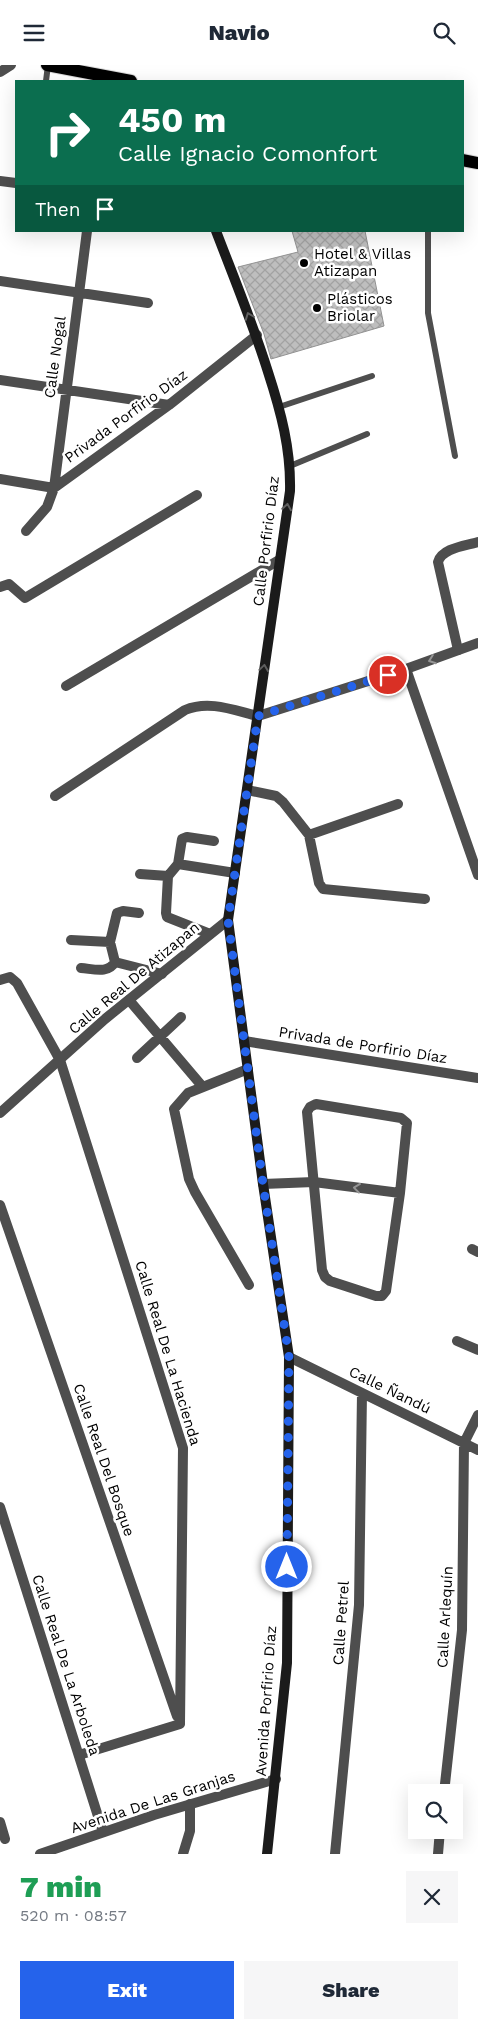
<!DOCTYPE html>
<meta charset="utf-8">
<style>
:root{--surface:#fff;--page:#f6f6f7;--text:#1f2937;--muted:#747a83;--accent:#2563eb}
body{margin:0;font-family:"Work Sans",sans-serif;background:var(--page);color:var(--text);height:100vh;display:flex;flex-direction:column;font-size:19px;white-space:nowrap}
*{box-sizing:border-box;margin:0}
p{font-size:16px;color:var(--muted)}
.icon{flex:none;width:28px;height:28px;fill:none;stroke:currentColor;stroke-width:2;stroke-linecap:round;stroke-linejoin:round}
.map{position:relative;height:1789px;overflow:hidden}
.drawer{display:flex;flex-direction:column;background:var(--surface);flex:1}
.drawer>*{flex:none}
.guide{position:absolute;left:15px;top:15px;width:449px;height:152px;border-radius:0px;box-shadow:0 5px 20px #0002;background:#0b6e4f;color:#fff;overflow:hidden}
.controls{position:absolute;left:408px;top:1719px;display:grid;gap:10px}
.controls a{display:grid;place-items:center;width:55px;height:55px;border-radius:0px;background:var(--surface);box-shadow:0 5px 20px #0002;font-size:25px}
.pin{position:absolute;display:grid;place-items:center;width:42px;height:42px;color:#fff;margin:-21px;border:2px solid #fff;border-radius:50%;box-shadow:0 1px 5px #0007}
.me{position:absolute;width:55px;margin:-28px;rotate:0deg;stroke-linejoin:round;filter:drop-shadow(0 0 4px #0008)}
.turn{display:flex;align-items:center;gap:18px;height:105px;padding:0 20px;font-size:22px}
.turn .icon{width:65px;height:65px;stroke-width:2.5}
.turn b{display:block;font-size:35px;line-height:42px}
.then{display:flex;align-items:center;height:48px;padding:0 20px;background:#0003;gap:10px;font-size:19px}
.round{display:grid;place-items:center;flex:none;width:52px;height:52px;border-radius:0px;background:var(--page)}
.summary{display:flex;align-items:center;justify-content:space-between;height:85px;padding:0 20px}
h1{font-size:30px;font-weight:800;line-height:38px;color:#1e9e55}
.action{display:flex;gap:10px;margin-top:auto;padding:10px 20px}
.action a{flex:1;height:58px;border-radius:0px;background:var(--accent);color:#fff;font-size:20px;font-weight:800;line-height:58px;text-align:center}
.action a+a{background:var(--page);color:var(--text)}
header{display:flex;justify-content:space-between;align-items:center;height:65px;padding:0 20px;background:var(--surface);font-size:22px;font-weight:800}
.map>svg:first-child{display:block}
.building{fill:url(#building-cross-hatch);stroke:#929292}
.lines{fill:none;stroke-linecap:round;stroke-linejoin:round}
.primary-casing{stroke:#dbdbdb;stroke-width:14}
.service{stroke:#4e4e4e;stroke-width:6}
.minor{stroke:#4e4e4e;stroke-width:10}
.tertiary{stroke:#4e4e4e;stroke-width:10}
.secondary{stroke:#1b1b1b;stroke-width:10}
.primary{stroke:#000;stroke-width:12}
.oneway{stroke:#5f5f5f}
.oneway2{stroke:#959595}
.route{stroke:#2563eb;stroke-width:9;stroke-dasharray:0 16.2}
.poi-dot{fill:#000;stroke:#fff;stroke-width:2}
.labels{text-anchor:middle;stroke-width:5;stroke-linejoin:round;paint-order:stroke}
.poi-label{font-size:15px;fill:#000;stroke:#fff;text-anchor:start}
.street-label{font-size:15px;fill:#000;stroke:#fff}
</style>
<header><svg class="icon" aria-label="menu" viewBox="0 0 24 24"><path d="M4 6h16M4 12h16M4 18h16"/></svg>Navio<svg class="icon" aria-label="search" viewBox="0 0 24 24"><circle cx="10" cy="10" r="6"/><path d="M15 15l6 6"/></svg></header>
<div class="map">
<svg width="478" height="1789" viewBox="0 0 478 1789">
<defs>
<pattern id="building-cross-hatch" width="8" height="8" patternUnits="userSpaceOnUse" patternTransform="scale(1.25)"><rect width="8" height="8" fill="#bebebe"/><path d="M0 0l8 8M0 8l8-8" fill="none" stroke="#a2a2a2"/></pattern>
</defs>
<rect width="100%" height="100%" fill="#fff"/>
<path class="building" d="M292,166H365L384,261L271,294L264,269L238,202L298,187Z"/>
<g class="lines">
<g class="primary-casing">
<path id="primary" d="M47,0L131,16
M462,95L478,98"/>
</g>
<path class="service" d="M46,16L48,0
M428,166V248L455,391
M279,342L372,311
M290,401L367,369"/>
<path class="minor" d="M0,116L16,118
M0,216L148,238
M0,315L169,340
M0,414L54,423L87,166
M26,466L47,442L54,423L169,340L257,270
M0,522L9,519L25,533L197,430
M458,585L438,497C442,483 465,481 478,477
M406,604L478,810
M66,621L279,495
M247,725L276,731L283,737L309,770L398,739
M55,731L185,645C209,635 233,645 258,651
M309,770L319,818L323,824L425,834
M178,799L182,774L187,772L214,776
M140,809L168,811
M210,869L167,852L166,848L168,811L178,799L235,808
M71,875L110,877L115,897
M110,877L117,848L123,846L139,848
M81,903C94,904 108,909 115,897L162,909
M129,935L202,1021
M137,993L181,952
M60,995L183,1383L180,1659
M248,1004L188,1028L174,1044L189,1114L195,1127L249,1220
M316,1039L401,1053L407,1058L400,1128L386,1226L382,1231H376L330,1216L325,1212L322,1205L307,1047L310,1042Z
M263,1119L314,1117L400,1128
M0,1140L177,1651
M472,1184L478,1187
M457,1276L478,1285
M289,1292L478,1385
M0,1442L103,1767
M79,1690L180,1659
M444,1728L462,1565L464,1378L478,1350
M0,1757L5,1774
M183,1789L190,1766V1739
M335,1789L359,1540L362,1328
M438,1789L440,1765"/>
<path class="tertiary" d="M0,7L11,0
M258,651L406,604L478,578
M0,915L10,912L17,918L60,995
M244,976L478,1013
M0,1048L105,954L228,855
M40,1789L154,1750L276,1714"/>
<path class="secondary" d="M216,166C234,213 253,259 268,307C281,347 291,384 290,426L228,855L263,1119L289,1292L287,1598L267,1789"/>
<use href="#primary" class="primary"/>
</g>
<defs><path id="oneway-chevron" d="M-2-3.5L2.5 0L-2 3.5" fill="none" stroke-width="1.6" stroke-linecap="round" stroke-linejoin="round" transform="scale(1.25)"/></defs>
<g class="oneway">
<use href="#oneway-chevron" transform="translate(249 251) rotate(-111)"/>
<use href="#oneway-chevron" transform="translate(287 442) rotate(-81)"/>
<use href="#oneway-chevron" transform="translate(264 603) rotate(-82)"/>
</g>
<g class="oneway2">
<use href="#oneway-chevron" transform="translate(432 595) rotate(160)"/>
<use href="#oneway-chevron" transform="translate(357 1123) rotate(-173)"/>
</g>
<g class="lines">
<path class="route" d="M287,1502L289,1292L263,1119L228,855L258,651L388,610"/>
</g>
<g class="poi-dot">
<circle cx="304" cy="198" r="5"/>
<circle cx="317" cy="243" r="5"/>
</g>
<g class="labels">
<g class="poi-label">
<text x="314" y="194">Hotel &amp; Villas<tspan x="314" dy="17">Atizapan</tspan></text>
<text x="327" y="239">Plásticos<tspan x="327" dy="17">Briolar</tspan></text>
</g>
<g class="street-label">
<text transform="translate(55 292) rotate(-82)" y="5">Calle Nogal</text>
<text transform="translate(126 351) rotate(-36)" y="5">Privada Porfirio Díaz</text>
<text transform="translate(266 476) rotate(-83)" y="5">Calle Porfirio Díaz</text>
<text transform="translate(134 913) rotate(-40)" y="5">Calle Real De Atizapan</text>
<text transform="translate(363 980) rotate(9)" y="5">Privada de Porfirio Díaz</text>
<text transform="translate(168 1288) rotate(73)" y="5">Calle Real De La Hacienda</text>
<text transform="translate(390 1325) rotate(26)" y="5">Calle Ñandú</text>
<text transform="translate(104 1395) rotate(71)" y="5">Calle Real Del Bosque</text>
<text transform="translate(445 1552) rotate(-87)" y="5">Calle Arlequín</text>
<text transform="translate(341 1558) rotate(-86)" y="5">Calle Petrel</text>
<text transform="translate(66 1600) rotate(72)" y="5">Calle Real De La Arboleda</text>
<text transform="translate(266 1636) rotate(-86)" y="5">Avenida Porfirio Díaz</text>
<text transform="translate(153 1737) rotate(-18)" y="5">Avenida De Las Granjas</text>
</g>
</g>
</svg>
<div class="controls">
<a><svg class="icon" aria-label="search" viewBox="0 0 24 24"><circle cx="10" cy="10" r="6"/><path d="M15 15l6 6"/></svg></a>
</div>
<div class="pin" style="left:388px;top:610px;background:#d93025"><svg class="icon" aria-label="arrive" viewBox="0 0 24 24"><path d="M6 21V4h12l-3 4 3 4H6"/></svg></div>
<svg class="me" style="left:287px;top:1502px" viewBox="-20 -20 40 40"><circle r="17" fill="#2563eb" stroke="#fff" stroke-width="3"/><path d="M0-11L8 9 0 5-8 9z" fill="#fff"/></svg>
<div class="guide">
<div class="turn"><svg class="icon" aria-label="right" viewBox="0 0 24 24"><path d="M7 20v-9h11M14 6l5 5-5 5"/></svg><div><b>450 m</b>Calle Ignacio Comonfort</div></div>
<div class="then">Then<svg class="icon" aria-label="arrive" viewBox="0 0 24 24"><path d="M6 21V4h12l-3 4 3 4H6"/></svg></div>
</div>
</div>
<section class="drawer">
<div class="summary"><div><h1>7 min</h1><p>520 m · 08:57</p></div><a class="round"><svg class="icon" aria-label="close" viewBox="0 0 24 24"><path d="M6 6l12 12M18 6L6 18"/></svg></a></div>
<div class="action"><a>Exit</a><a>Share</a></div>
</section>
